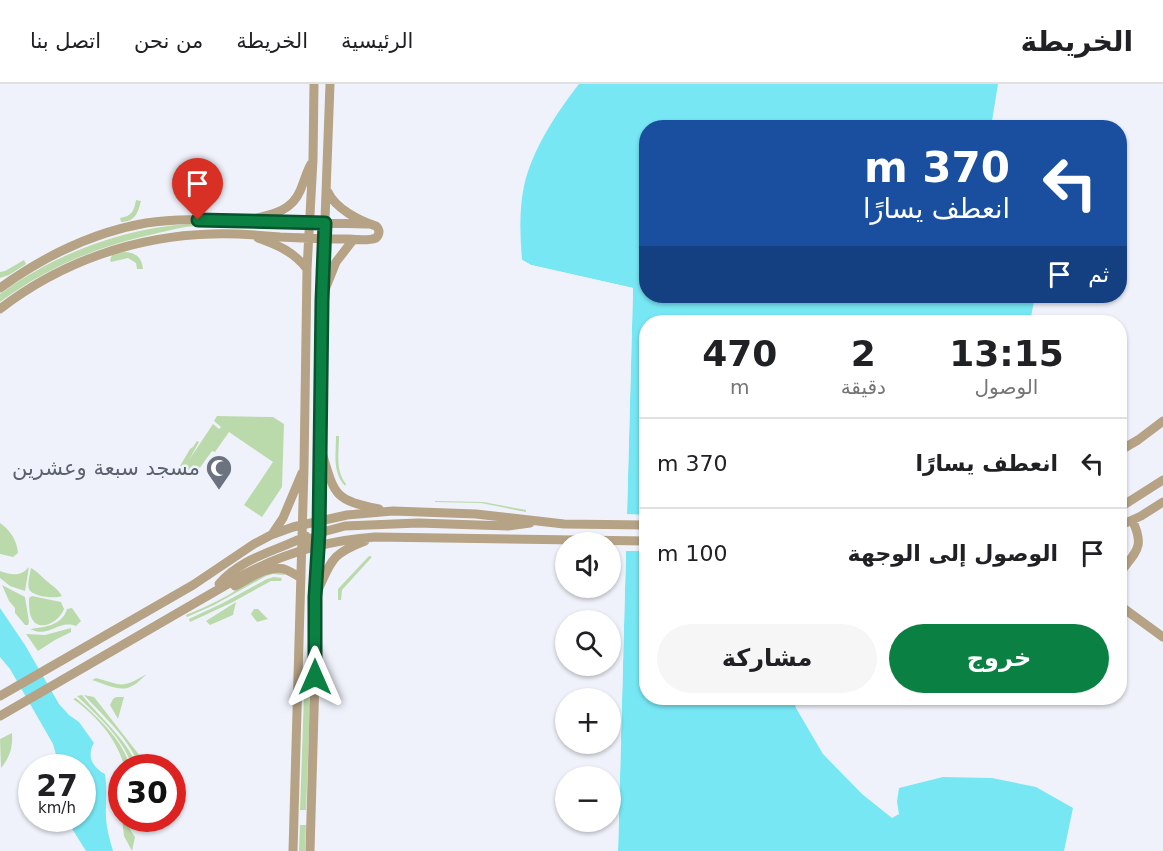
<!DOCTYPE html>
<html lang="ar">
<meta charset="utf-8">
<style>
:root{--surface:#fff;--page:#f6f6f6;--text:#202124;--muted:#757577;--line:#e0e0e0;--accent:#0b8043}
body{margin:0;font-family:"DejaVu Sans","Noto Sans Arabic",sans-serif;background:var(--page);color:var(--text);direction:rtl;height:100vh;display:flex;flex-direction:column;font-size:22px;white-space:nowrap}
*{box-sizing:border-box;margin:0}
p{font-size:20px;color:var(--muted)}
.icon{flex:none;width:33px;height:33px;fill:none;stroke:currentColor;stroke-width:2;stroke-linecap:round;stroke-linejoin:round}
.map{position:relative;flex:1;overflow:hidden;direction:ltr}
.side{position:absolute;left:639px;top:231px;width:488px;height:390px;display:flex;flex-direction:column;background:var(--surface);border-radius:24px;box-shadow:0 2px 4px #0004;direction:rtl}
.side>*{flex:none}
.top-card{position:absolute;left:639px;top:36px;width:488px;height:183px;border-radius:24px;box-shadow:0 2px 4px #0004;direction:rtl;background:#1a4fa0;color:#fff;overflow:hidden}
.tools{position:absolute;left:555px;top:448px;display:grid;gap:12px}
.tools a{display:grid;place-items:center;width:66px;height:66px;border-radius:50%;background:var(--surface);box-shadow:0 2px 4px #0004;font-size:30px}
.speed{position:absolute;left:18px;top:670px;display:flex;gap:12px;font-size:30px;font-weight:700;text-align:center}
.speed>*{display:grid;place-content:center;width:78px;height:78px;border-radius:50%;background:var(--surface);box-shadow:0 2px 4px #0004;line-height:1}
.speed small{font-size:15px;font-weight:400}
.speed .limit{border:9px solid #d22;background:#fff;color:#111}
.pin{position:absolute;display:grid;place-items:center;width:51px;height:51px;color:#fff;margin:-62px -26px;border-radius:50% 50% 50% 0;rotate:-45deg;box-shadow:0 0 6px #0007}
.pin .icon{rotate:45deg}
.me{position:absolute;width:66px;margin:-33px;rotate:0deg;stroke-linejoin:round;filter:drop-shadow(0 0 4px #0008)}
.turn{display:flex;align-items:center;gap:21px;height:126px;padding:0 18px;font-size:27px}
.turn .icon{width:78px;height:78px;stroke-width:2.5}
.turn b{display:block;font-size:42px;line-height:51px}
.then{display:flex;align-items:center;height:57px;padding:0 18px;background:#0003;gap:12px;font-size:22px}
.eta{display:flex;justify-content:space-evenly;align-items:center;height:102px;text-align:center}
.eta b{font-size:36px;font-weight:800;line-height:42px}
.action{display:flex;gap:12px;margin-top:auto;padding:12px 18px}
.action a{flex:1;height:69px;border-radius:36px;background:var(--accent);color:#fff;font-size:24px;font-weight:800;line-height:69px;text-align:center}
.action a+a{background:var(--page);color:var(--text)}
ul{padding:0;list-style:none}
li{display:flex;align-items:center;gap:18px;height:90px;padding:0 18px;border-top:2px solid var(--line)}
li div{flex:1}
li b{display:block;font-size:22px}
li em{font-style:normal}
header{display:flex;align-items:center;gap:36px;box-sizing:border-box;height:84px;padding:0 30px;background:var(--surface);border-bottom:2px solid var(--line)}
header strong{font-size:28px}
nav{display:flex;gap:33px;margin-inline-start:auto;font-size:21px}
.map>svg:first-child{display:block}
.green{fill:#bbdaab}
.water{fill:#77e7f4}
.pier{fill:#f0f2fb}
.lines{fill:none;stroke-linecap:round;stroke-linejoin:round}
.street{stroke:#b6a285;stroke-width:9}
.route-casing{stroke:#07532c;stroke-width:15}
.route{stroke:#0b8043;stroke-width:10}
.labels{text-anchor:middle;stroke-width:5;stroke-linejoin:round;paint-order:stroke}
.worship-label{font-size:21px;fill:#5b616d;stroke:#f0f2fb;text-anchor:end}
</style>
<header>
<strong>الخريطة</strong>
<nav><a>الرئيسية</a><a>الخريطة</a><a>من نحن</a><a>اتصل بنا</a></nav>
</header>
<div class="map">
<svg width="1163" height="767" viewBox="0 0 1163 767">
<rect width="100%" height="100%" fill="#f0f2fb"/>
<path class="green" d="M136,116L141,117C138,129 135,138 121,138L120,134C132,132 134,127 136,116Z
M188,140L291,144V145C259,144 226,142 195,142C181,143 167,147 154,150C96,163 48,183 0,218V210C55,170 120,145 188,140Z
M124,168C136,168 142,174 143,185H137L136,179L128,174L111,178L110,176L112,171Z
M24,176L26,180L9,191L0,194V188L5,187Z
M217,332L273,333L284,340L282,403L262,433L244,421L273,378L229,348L215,368L212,367L194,392L190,390L188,393L177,387L190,365L193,363L197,357L199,358L189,376L213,340L219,345L221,343L214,337Z
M336,352H339C339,369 335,386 346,400L345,402C332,388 336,370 336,352Z
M435,417L483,418L526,426V428L481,419L435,418Z
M0,439C10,446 17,456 18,469L13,473L0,470Z
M369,472L372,473L342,506L341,516H338V505Z
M29,483L25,507L10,502L0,494V487C11,491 20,493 29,483Z
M31,484C38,488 42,493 48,498C55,504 56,503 62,512C56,515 32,513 29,505C27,500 30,490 31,484Z
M277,488L285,490L284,491L273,490L266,492L214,521L187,533L186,531C198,526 210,521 221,515C239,506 256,490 277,488Z
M274,493L282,494L281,497H271L231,519L190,538L189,535L223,519L267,495Z
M2,501L25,513L29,538L28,541H25L15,529V524L9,517Z
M32,512L61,518L64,525C60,537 40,549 32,535C29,529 29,521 29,514Z
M236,518L233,531L210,541L206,537Z
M72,524L81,537L76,542C57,535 50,555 30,545C44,543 62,542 67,525Z
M254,525H258L268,535L257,538L251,530Z
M71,544V548L55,556L38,567L26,550L45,551Z
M305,582H308L310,621L306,726H300Z
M145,591H146C141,595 136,601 130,603C120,608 102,599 92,596L96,594C122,601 121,605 145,591Z
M82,611C101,635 127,655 138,684H133C123,654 99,633 77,612Z
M84,611L94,613L140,672L146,684H140C130,655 104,633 84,611Z
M116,613H124L118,635L110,621L113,615Z
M76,614C98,633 122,655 131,684H125C117,655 97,632 73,615Z
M12,649C13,663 10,673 1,684L0,655Z
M122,735H127L131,747L135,753L132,767L124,752Z
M300,741H306L305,767H299Z"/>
<path class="water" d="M579,0H998L992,37L993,43L646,44V212H1035L1030,238H646V614H793L796,624L823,670L862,710L892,734L899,730L897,718L899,704L943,693L992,694L1036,703L1073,724L1064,767H618L633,204L531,181L522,176C520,151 519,126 524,102C532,66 557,28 579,0Z
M0,524L25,561L59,620L69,631L79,638L94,659C86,672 93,684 105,690C107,702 106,712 106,724C105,739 109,753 113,767H86L66,735H82V684H56V671L53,660L10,585L0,573Z"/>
<path class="pier" d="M519,174L531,181L633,204L627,430L646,431V467H626L618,767H615L630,206L533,185L520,178Z"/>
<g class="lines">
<path class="street" d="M257,134C274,130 292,126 300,107C304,98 306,89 311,80
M258,154C278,161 294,168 307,185
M326,203L336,178L353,156
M0,204C43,173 94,148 146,139C179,134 213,136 247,137C287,138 327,139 367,140
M0,225C61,178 135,152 212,150C235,149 258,151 280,153C303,154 326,155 349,155C358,156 368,157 376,154C380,150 380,146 376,142C359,137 335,124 328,108
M1119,367L1138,356L1163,337
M323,372C335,413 336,416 379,425
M1119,424L1163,396
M1119,442L1141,432L1163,418
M273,449L283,434L302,389
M302,467L311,455L319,449L345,442L418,439L508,442L530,439
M1119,490C1135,468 1146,464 1132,436
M219,500C242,473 277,467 306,452
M235,502C249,495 267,481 284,485C290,487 296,491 301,494
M317,508C332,476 331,470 365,457
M1119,521L1163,553
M0,612L193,501L254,460L271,451L293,443L347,431L393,427L476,430L564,440L646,441
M0,632L245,490C285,469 330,456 375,453L646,457
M293,767L304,384L307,185L313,76L314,0
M310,767L315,593V513L319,449L322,217L330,0"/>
</g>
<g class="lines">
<g class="route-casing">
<path id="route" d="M198,136L325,139L322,217L319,449L315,513V593"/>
</g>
<use href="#route" class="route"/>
</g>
<defs>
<g id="mosque-pin" transform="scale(1.35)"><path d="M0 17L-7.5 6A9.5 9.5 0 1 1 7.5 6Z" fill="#6b7280" stroke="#f0f2fb"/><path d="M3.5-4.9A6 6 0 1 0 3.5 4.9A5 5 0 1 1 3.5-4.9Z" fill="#fff"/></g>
</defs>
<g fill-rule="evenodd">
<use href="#mosque-pin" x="219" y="384"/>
</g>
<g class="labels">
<g class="worship-label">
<text x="200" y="391">مسجد سبعة وعشرين</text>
</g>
</g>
</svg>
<div class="tools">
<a><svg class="icon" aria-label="sound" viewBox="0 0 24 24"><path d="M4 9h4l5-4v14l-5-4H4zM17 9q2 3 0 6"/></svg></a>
<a><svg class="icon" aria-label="search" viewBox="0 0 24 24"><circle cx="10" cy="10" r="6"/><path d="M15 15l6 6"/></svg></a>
<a>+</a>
<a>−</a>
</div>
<div class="speed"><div>27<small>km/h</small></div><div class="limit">30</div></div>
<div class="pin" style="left:198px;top:136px;background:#d93025"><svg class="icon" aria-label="arrive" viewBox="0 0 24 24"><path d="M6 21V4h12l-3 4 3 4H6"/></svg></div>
<svg class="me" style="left:315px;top:593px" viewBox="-20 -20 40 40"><path d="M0-17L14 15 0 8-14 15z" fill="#0b8043" stroke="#fff" stroke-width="4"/></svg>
<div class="top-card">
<div class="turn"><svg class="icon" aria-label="left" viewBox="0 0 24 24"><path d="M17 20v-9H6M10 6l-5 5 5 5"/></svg><div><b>370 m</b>انعطف يسارًا</div></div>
<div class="then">ثم<svg class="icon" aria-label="arrive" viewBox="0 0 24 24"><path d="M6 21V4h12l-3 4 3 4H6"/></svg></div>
</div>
<section class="side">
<div class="eta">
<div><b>13:15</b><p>الوصول</p></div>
<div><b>2</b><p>دقيقة</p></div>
<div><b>470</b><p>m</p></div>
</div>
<ul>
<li><svg class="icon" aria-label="left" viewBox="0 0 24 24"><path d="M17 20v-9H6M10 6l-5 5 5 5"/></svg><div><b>انعطف يسارًا</b></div><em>370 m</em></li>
<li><svg class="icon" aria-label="arrive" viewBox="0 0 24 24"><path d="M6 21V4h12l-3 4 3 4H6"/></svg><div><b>الوصول إلى الوجهة</b></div><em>100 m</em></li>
</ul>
<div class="action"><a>خروج</a><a>مشاركة</a></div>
</section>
</div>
